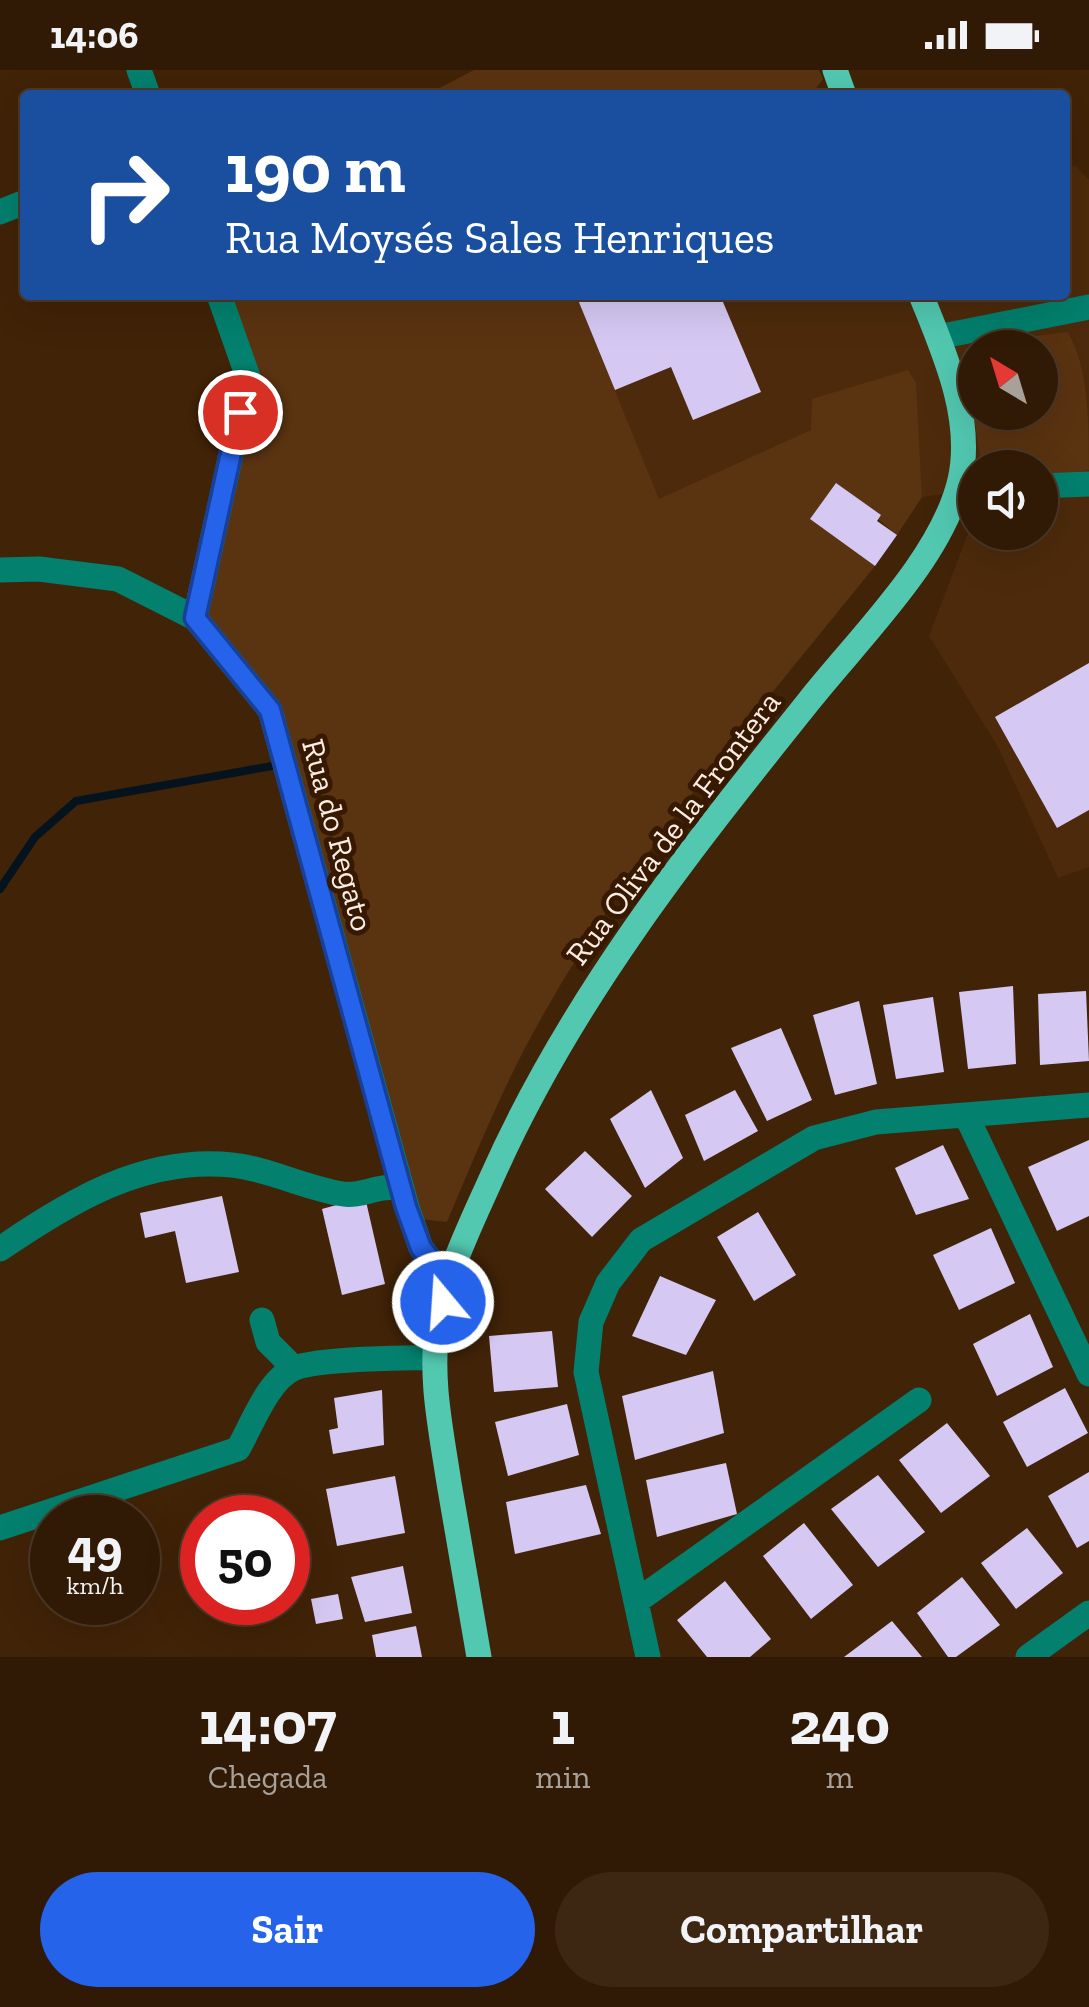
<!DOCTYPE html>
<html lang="pt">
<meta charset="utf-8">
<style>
:root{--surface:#311a05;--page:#3d2713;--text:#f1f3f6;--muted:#a8a19a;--line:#4c3827;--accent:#2563eb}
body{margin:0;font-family:"Zilla Slab",serif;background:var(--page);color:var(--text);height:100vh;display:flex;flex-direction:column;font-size:38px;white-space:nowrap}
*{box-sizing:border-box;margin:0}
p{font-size:32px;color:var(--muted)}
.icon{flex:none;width:55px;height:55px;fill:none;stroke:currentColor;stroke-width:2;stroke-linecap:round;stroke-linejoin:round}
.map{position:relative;height:1587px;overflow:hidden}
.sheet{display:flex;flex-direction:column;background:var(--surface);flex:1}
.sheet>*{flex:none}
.hud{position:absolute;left:20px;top:20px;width:1050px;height:210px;border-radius:10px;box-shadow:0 10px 40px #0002,0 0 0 2px var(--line);background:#1a4fa0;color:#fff;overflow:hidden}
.needle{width:65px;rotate:322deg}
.tools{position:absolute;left:958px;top:260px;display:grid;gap:20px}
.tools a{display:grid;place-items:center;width:100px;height:100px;border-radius:50%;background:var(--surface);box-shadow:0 10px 40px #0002,0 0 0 2px var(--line);font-size:50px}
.speed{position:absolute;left:30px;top:1425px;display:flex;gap:20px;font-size:50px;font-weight:700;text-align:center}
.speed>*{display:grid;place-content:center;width:130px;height:130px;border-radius:50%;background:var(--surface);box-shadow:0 10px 40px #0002,0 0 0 2px var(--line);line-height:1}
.speed small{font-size:25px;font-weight:400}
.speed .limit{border:15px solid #d22;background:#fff;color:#111}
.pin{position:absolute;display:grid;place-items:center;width:85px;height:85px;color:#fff;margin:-42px;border:5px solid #fff;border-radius:50%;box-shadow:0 2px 10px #0007}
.me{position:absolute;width:110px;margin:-55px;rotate:342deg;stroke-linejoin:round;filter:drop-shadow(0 0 8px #0008)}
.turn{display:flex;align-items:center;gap:35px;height:210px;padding:0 40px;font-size:45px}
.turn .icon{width:130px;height:130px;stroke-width:2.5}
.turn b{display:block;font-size:70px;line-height:85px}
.eta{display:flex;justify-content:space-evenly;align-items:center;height:170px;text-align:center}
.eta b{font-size:60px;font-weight:700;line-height:70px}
.primary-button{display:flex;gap:20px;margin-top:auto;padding:20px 40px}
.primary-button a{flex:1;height:115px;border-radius:60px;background:var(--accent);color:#fff;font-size:40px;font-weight:700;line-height:115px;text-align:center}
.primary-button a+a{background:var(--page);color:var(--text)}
.status{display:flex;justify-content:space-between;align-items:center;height:70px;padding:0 50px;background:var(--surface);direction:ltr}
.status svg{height:28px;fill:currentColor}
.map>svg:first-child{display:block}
.built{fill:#4d2a0b;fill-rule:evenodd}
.green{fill:#5a3311}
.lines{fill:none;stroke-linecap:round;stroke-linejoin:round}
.stream{stroke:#04131e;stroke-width:8}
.building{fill:#d5c9f4}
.minor{stroke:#03806e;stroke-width:25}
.major{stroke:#52c8b1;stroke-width:25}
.route-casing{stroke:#184099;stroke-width:25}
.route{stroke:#2563eb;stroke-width:18}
.labels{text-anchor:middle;stroke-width:10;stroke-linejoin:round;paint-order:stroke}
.street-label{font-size:32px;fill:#fbede3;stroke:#361900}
</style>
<div class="status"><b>14:06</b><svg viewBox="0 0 49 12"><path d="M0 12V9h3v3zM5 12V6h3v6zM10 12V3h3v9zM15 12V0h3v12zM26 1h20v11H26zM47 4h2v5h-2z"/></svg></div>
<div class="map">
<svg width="1089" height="1587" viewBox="0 0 1089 1587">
<rect width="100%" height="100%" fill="#412307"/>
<path class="built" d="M1076,96L1089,110V797L1058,808L998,677L929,566L975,445V462H1040V398H975V420L922,427L915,313L569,488L466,225H1065V97ZM975,278H1040V342H975Z"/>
<path class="green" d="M474,0H819L823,9L811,25H426Z
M231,225H576L659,429L811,360L812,329L908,300L916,313L922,427L897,465L836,414L810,449L875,496C751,650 618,802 525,978C496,1034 472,1093 447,1152L421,1149L277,629L207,545L258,307Z
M1068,262C1089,299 1089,353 1089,400L1040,408V398L982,397L967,305L975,291V342H1040V278L1028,277L1027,267Z"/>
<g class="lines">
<path class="stream" d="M0,819L35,767L76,731L272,696"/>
</g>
<path class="building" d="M576,225H720L761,322L693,350L671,297L615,320Z
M836,413L881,445L877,451L897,465L875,496L810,449Z
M1089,593V740L1057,758L995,647Z
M1013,916L1016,994L968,999L959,922Z
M1086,921L1089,991L1040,995L1038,924Z
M933,927L944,1002L896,1009L883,935Z
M859,931L877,1014L835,1025L813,945Z
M781,958L812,1030L767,1051L731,978Z
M651,1020L683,1088L645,1118L610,1049Z
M735,1020L758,1061L704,1091L685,1045Z
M1089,1070V1146L1057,1161L1028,1097Z
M943,1075L969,1129L916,1145L895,1098Z
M585,1081L632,1126L592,1167L545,1119Z
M222,1126L239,1202L186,1213L175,1161L145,1168L140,1143Z
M365,1127L385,1214L342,1225L322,1139Z
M758,1142L796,1205L754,1231L717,1167Z
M991,1158L1015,1213L959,1240L933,1185Z
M660,1206L716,1230L686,1285L632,1266Z
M1030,1244L1053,1297L997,1326L973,1274Z
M552,1261L558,1317L494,1322L489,1266Z
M713,1301L724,1363L635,1390L622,1326Z
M1065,1318L1088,1363L1027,1397L1003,1352Z
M382,1320L384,1375L333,1384L329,1360L338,1358L334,1328Z
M567,1334L579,1385L508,1406L495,1352Z
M947,1353L990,1406L941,1443L899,1390Z
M726,1393L737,1444L657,1467L646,1410Z
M1089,1402V1471L1077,1478L1048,1426Z
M878,1405L925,1462L878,1497L831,1439Z
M395,1406L405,1463L337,1476L326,1419Z
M586,1415L601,1464L515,1484L506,1432Z
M804,1453L853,1515L811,1549L763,1486Z
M1027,1458L1063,1503L1016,1539L981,1493Z
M403,1496L412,1543L365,1552L351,1507Z
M962,1507L1000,1555L956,1587H948L917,1543Z
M725,1511L771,1569L750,1587H707L677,1550Z
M338,1524L343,1549L316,1554L311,1529Z
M892,1551L922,1587H844Z
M416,1556L422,1587H376L372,1565Z"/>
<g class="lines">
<path class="minor" d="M139,0L148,25
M0,142L25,132
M938,267L1089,237
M1040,416L1089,414
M0,500L39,499L118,509L195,548L270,640L407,1137L421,1178L448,1211
M195,548L248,307L219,225
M966,1045L1089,1304
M0,1179C70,1131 144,1086 232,1095C269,1099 305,1118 343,1124C363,1127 380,1113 402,1119
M262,1250L268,1272L294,1298
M0,1458L238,1379C252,1355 268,1309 295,1298C317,1289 408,1287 434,1288
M637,1531L919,1330
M648,1587L586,1302L591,1252L608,1213L641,1170L814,1068L876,1052L1089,1035
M1028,1587L1089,1543"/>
<path class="major" d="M835,0L844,25
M479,1587C469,1529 459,1471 449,1413C441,1360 429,1306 438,1253C447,1202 470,1156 491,1109C570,930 688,782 809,631C858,569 942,488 960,410C974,348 944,282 921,225"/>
</g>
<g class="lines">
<g class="route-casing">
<path id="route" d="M240,342L195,548L270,640L406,1137L421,1178L448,1210L443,1232"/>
</g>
<use href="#route" class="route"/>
</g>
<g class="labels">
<g class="street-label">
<text transform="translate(673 758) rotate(-53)" y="11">Rua Oliva de la Frontera</text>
<text transform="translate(338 765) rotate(75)" y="11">Rua do Regato</text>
</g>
</g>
</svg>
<div class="tools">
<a><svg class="needle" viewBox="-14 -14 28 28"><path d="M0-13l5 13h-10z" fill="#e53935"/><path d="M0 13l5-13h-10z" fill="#a8a19a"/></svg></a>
<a><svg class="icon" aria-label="sound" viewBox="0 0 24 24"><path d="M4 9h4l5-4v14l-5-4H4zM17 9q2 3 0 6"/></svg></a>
</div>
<div class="speed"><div>49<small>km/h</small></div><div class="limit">50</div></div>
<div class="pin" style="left:240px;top:342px;background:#d93025"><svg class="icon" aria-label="arrive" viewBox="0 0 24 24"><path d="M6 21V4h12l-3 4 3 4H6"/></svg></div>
<svg class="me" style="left:443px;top:1232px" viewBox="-20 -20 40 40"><circle r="17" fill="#2563eb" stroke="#fff" stroke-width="3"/><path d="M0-11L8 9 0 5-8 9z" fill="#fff"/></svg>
<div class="hud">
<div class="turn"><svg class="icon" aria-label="right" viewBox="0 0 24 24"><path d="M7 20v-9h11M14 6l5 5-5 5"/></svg><div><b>190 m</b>Rua Moysés Sales Henriques</div></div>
</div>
</div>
<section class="sheet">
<div class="eta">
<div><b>14:07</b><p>Chegada</p></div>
<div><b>1</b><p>min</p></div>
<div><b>240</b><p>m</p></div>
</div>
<div class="primary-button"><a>Sair</a><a>Compartilhar</a></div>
</section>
